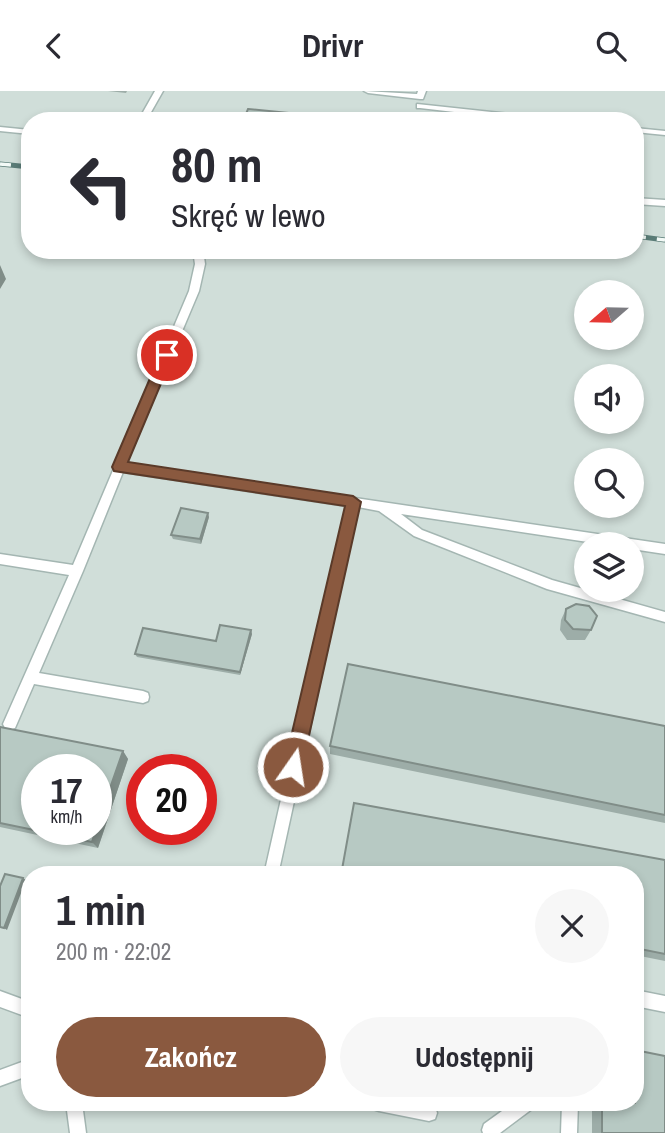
<!DOCTYPE html>
<html lang="pl">
<meta charset="utf-8">
<style>
:root{--surface:#fff;--page:#f7f7f7;--text:#2b2b33;--muted:#7c7c81;--accent:#8a593f}
body{margin:0;font-family:"Archivo Narrow",sans-serif;background:var(--page);color:var(--text);height:100vh;display:flex;flex-direction:column;font-size:26px;white-space:nowrap}
*{box-sizing:border-box;margin:0}
p{font-size:23px;color:var(--muted)}
.icon{flex:none;width:38px;height:38px;fill:none;stroke:currentColor;stroke-width:2;stroke-linecap:round;stroke-linejoin:round}
.map{position:relative;flex:1;overflow:hidden}
.details{position:absolute;left:21px;top:775px;width:623px;height:245px;display:flex;flex-direction:column;background:var(--surface);border-radius:28px;box-shadow:0 4px 10px #0003}
.details>*{flex:none}
.hud{position:absolute;left:21px;top:21px;width:623px;height:147px;border-radius:28px;box-shadow:0 4px 10px #0003;background:#fff;color:var(--text);overflow:hidden}
.needle{width:46px;rotate:250deg}
.fabs{position:absolute;left:574px;top:189px;display:grid;gap:14px}
.fabs a{display:grid;place-items:center;width:70px;height:70px;border-radius:50%;background:var(--surface);box-shadow:0 4px 10px #0003;font-size:35px}
.speed{position:absolute;left:21px;top:663px;display:flex;gap:14px;font-size:35px;font-weight:700;text-align:center}
.speed>*{display:grid;place-content:center;width:91px;height:91px;border-radius:50%;background:var(--surface);box-shadow:0 4px 10px #0003;line-height:1}
.speed small{font-size:18px;font-weight:400}
.speed .limit{border:10px solid #d22;background:#fff;color:#111}
.pin{position:absolute;display:grid;place-items:center;width:60px;height:60px;color:#fff;margin:-30px;border:4px solid #fff;border-radius:50%;box-shadow:0 2px 7px #0007}
.me{position:absolute;width:77px;margin:-38px;rotate:13deg;stroke-linejoin:round;filter:drop-shadow(0 0 5px #0008)}
.turn{display:flex;align-items:center;gap:24px;height:147px;padding:0 35px;font-size:32px}
.turn .icon{width:91px;height:91px;stroke-width:2.5}
.turn b{display:block;font-size:49px;line-height:60px}
.round{display:grid;place-items:center;flex:none;width:74px;height:74px;border-radius:37px;background:var(--page)}
.headline{display:flex;align-items:center;justify-content:space-between;height:119px;padding:0 35px}
h1{font-size:42px;font-weight:800;line-height:52px}
.action{display:flex;gap:14px;margin-top:auto;padding:14px 35px}
.action a{flex:1;height:80px;border-radius:42px;background:var(--accent);color:#fff;font-size:28px;font-weight:800;line-height:80px;text-align:center}
.action a+a{background:var(--page);color:var(--text)}
header{display:flex;justify-content:space-between;align-items:center;height:91px;padding:0 35px;background:var(--surface);font-size:32px;font-weight:800}
.map>svg:first-child{display:block}
.built{fill:#d0ded9;fill-rule:evenodd}
.lines{fill:none;stroke-linecap:round;stroke-linejoin:round}
.lane-casing{stroke:#a4b6b2;stroke-width:3}
.lane{fill:#fff;fill-rule:evenodd}
.rail-casing{stroke:#5a7c77;stroke-width:5}
.rail{stroke:#f3faf7;stroke-width:3.5;stroke-dasharray:11;stroke-linecap:butt}
.wall{fill:#9dada8}
.shaded-wall{fill:#808d88}
.building{fill:#b7c9c3;stroke:#808d88;stroke-width:2}
.route{fill:#8a593f;stroke:#5a3a29;stroke-width:2}
</style>
<header><svg class="icon" aria-label="back" viewBox="0 0 24 24"><path d="M15 5l-7 7 7 7"/></svg>Drivr<svg class="icon" aria-label="search" viewBox="0 0 24 24"><circle cx="10" cy="10" r="6"/><path d="M15 15l6 6"/></svg></header>
<div class="map">
<svg width="665" height="1042" viewBox="0 0 665 1042">
<rect width="100%" height="100%" fill="#e2eeea"/>
<path class="built" d="M0,0H665V1042H0ZM30,30H635V159H30ZM586,201H632V247H586ZM586,285H632V331H586ZM586,369H632V415H586ZM586,453H632V499H586ZM37,679H96V738H37ZM142,679H201V738H142ZM30,784H635V1012H30Z"/>
<g class="lines">
<g class="lane-casing">
<path id="lane" d="M155,0H163L146,30H138Z
M364,0L417,3L418,0H426L423,8H420L368,2Z
M417,13L555,28L559,30H531L420,17H417Z
M0,36L30,39V43L0,40Z
M635,37L665,40V44L635,41Z
M635,107L665,109V115L635,113Z
M193,159H203L205,173L199,200L126,373L665,453V463L632,458V453H601L401,423L422,439L552,489L665,521V531L547,498L414,445L379,420L358,416L278,784H264L347,415L123,381L83,480L39,582L143,600L148,602L149,606L148,610L143,612L34,593L15,637L10,639L5,637L3,633L69,484L0,473V463L73,474L189,200L195,173Z
M635,899L665,905V921L635,915Z
M0,900L30,911V927L0,916Z
M30,968V984L0,995V979Z
M66,1012H82L86,1042H70Z
M371,1012H418L435,1016L437,1022L435,1028L429,1030L379,1020L373,1018Z
M513,1012H534L532,1018L500,1042H483L482,1039L484,1033Z
M562,1012H578L577,1042H561Z"/>
</g>
<use href="#lane" class="lane"/>
<g class="rail-casing">
<path id="rail" d="M0,73L30,76
M635,145L665,149"/>
</g>
<use href="#rail" class="rail"/>
</g>
<path class="wall" d="M108,0H127L126,2Z
M209,426L201,453L173,448L171,444Z
M566,518L591,539L585,549H567L560,539L561,529Z
M252,543L240,584L137,566L135,563Z
M665,635V732L330,663V655Z
M0,636L123,660L128,668L98,757L0,736Z
M665,769V870L635,864V784Z
M592,1012H635L665,1042H592Z"/>
<path class="shaded-wall" d="M0,174L6,188L0,198Z
M208,422L209,426L201,453L200,448Z
M251,539L252,543L240,584V581Z
M123,660L128,668L98,757L92,751Z
M23,787L26,789L7,839L4,837Z"/>
<path class="building" d="M248,18L310,24L308,30H243Z
M181,417L208,422L200,448L171,444Z
M576,513L589,515L597,525L591,539L573,538L565,529L566,518Z
M220,534L251,539L240,581L135,563L143,537L216,550Z
M348,573L665,635V724L330,655Z
M0,636L123,660L96,737V679H37V738H96L92,751L0,732Z
M354,712L665,769V863L635,857V784H341Z
M5,783L23,787L4,837L0,836V795Z
M635,959L665,965V1042H602V1012H635Z"/>
<path class="route" d="M167,259L173,264L128,371L353,405L361,411L302,676L299,682L293,684L287,682L284,676L345,415L114,380L112,376L160,264Z"/>
</svg>
<div class="fabs">
<a><svg class="needle" viewBox="-14 -14 28 28"><path d="M0-13l5 13h-10z" fill="#e53935"/><path d="M0 13l5-13h-10z" fill="#7c7c81"/></svg></a>
<a><svg class="icon" aria-label="sound" viewBox="0 0 24 24"><path d="M4 9h4l5-4v14l-5-4H4zM17 9q2 3 0 6"/></svg></a>
<a><svg class="icon" aria-label="search" viewBox="0 0 24 24"><circle cx="10" cy="10" r="6"/><path d="M15 15l6 6"/></svg></a>
<a><svg class="icon" aria-label="layers" viewBox="0 0 24 24"><path d="M12 4l9 5-9 5-9-5zM3 14l9 5 9-5"/></svg></a>
</div>
<div class="speed"><div>17<small>km/h</small></div><div class="limit">20</div></div>
<div class="pin" style="left:167px;top:264px;background:#d93025"><svg class="icon" aria-label="arrive" viewBox="0 0 24 24"><path d="M6 21V4h12l-3 4 3 4H6"/></svg></div>
<svg class="me" style="left:293px;top:676px" viewBox="-20 -20 40 40"><circle r="17" fill="#8a593f" stroke="#fff" stroke-width="3"/><path d="M0-11L8 9 0 5-8 9z" fill="#fff"/></svg>
<div class="hud">
<div class="turn"><svg class="icon" aria-label="left" viewBox="0 0 24 24"><path d="M17 20v-9H6M10 6l-5 5 5 5"/></svg><div><b>80 m</b>Skręć w lewo</div></div>
</div>
<section class="details">
<div class="headline"><div><h1>1 min</h1><p>200 m · 22:02</p></div><a class="round"><svg class="icon" aria-label="close" viewBox="0 0 24 24"><path d="M6 6l12 12M18 6L6 18"/></svg></a></div>
<div class="action"><a>Zakończ</a><a>Udostępnij</a></div>
</section>
</div>
